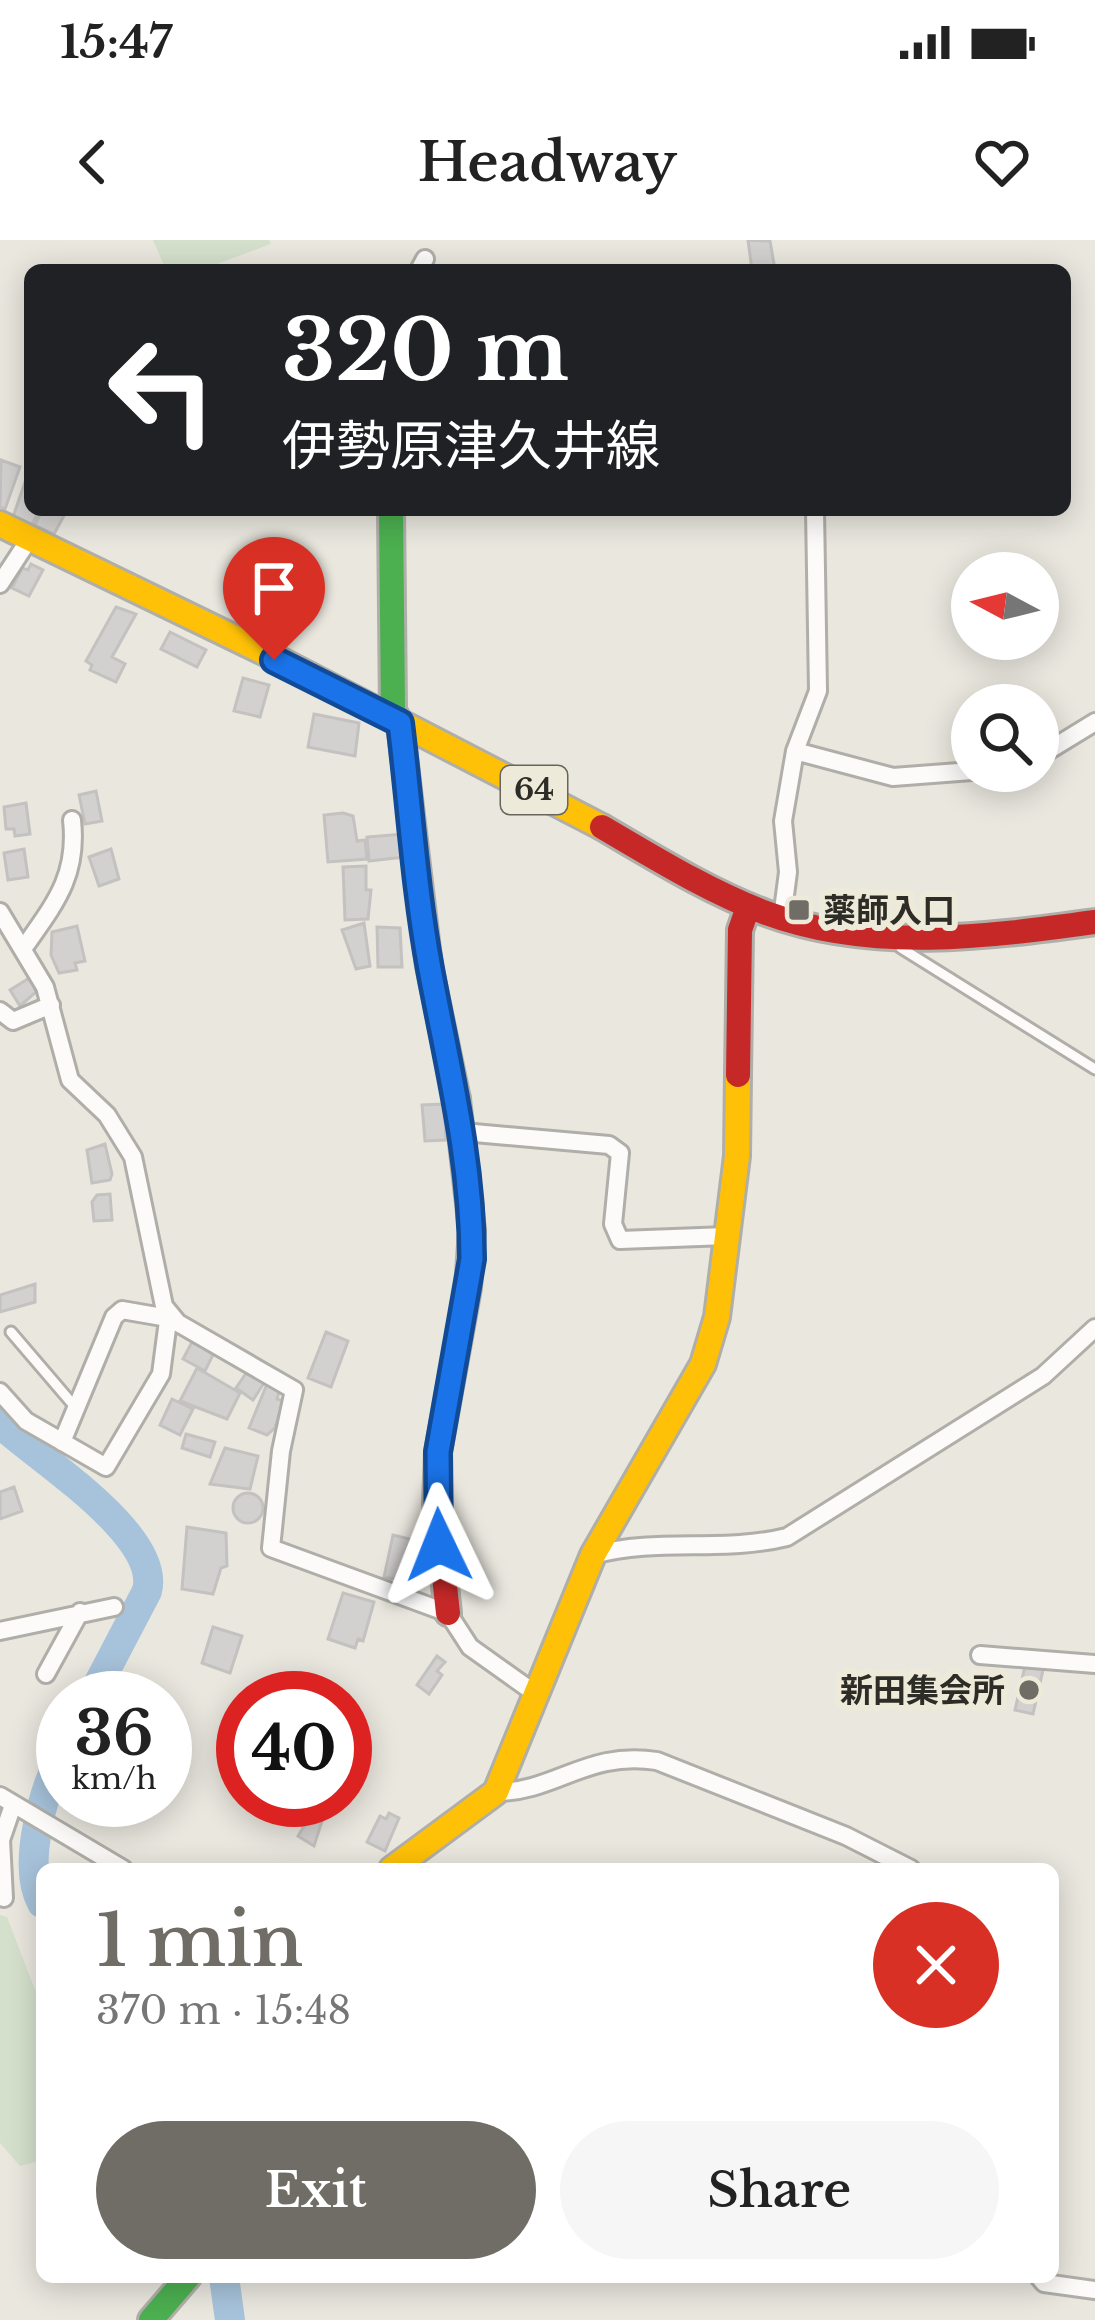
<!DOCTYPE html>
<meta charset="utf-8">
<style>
:root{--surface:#fff;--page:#f6f6f6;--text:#222;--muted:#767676;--accent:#6f6d66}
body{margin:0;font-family:"Libre Baskerville","Noto Sans JP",serif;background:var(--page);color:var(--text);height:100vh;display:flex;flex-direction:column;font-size:45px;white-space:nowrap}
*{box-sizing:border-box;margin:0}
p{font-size:39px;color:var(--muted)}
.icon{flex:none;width:66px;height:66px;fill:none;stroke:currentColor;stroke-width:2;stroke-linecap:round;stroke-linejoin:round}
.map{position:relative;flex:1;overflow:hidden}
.side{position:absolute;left:36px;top:1623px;width:1023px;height:420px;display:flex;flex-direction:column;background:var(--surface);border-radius:18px;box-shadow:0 6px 30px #0003}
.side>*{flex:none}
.hud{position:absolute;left:24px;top:24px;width:1047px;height:252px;border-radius:18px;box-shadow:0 6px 30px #0003;background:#202124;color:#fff;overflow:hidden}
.needle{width:78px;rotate:277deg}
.fabs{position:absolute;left:951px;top:312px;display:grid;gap:24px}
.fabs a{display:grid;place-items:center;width:108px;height:108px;border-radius:50%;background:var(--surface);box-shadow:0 6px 30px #0003;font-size:60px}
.speed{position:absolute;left:36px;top:1431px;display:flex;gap:24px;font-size:60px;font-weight:700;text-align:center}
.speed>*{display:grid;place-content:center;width:156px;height:156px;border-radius:50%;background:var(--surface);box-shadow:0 6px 30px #0003;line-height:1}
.speed small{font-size:30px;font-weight:400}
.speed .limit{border:18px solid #d22;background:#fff;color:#111}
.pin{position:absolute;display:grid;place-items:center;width:102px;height:102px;color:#fff;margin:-123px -51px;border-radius:50% 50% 50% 0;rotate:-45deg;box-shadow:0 0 12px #0007}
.pin .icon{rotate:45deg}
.me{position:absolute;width:132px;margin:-66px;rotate:358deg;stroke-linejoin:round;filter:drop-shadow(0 0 9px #0008)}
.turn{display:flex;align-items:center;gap:42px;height:252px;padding:0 60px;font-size:54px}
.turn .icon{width:156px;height:156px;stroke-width:2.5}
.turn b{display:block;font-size:84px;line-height:102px}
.round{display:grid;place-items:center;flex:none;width:126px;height:126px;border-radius:63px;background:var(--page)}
.overview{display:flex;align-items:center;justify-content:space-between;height:204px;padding:0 60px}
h1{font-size:72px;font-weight:600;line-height:90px;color:var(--accent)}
.button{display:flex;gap:24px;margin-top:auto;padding:24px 60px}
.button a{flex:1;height:138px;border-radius:72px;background:var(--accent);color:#fff;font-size:48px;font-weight:600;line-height:138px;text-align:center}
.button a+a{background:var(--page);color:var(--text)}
.status{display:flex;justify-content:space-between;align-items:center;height:84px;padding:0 60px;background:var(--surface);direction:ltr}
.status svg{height:33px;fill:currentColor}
header{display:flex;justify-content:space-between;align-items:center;height:156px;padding:0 60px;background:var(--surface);font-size:54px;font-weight:600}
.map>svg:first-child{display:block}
.green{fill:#d5e0cc}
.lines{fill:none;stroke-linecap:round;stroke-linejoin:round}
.river{stroke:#a7c3db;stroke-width:30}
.building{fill:#d3d1d0;stroke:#c3c2c0;stroke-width:3}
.lane-casing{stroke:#b0aea8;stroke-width:15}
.street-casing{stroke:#b0aea8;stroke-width:22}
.fast-casing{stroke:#b0aea8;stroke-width:30}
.slow-casing{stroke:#b0aea8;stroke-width:30}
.jam-casing{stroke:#b0aea8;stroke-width:30}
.lane{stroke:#fcfbfa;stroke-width:9}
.street{stroke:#fcfbfa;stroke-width:16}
.fast{stroke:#4caf50;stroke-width:24}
.slow{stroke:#ffc107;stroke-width:24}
.jam{stroke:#c62828;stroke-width:24}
.route-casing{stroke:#114b97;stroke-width:30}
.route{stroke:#1a73e8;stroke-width:21}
.poi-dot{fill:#6f6d66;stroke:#edeada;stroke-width:4.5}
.labels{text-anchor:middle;stroke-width:12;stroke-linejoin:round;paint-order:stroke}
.shield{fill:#edeada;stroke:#67655c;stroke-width:3}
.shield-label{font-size:30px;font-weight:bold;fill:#2d2c26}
.poi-label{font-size:33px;font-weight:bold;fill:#2d2c26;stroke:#edeada;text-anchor:start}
</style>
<div class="status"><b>15:47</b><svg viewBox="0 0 49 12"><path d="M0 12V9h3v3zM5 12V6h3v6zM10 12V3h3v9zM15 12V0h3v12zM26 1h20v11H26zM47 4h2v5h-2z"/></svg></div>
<header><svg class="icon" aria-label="back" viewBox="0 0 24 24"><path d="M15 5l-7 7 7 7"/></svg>Headway<svg class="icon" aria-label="heart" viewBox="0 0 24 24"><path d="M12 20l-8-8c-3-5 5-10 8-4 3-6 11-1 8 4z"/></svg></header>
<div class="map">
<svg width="1095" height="2080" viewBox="0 0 1095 2080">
<rect width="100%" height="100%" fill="#e9e7de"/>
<path class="green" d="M153,0H269L271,4L201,30H166Z
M0,1675L7,1677L42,1768V1920L20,1926L0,1903Z"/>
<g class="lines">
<path class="river" d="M0,1183C37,1218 162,1295 147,1351L91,1458
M42,1663C21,1625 44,1549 63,1511
M224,2037L230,2080"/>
</g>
<path class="building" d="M748,0L770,1L775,30H752Z
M1,220L20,227L5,269L0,267Z
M25,242L30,244V270H39L32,285L13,277Z
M42,270H67L54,294L35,285Z
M31,324L43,330L29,356L12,348L22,328L28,330Z
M116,367L136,374L112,417L125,424L116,442L90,430L92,425L86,421Z
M170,392L206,410L197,427L161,409Z
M243,438L269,445L260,477L234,471Z
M314,474L359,483L355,516L308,507Z
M96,551L102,581L85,584L79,555Z
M26,563L30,594L15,596L14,589H6L4,567Z
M343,573L353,576L357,601L365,600L367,619L328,622L324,575Z
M402,594L405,617L369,621L367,597Z
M24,609L28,637L8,640L4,613Z
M111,609L119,639L99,646L89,617Z
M366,626V650H371L368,679L345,680L343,627Z
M364,683L370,726L356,729L342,690Z
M77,686L85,721L75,723L77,730L59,733L51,715L52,692Z
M377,687L400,688L402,727H378Z
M31,737L36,752L20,766L10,750Z
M444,864L446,900L425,901L422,865Z
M105,904L112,934L110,940L92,943L87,910Z
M110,954L112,980L94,981L92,962L97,955Z
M35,1044V1062L0,1072V1055Z
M326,1092L348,1101L331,1147L308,1138Z
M192,1102L214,1113L205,1131L183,1119Z
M197,1128L240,1153L227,1179L180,1161Z
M247,1132L264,1143L253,1160L236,1148Z
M267,1144L280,1148L277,1159L283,1161L275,1188L267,1195L249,1188Z
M172,1159L193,1169L180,1195L160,1185Z
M186,1194L215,1202L210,1217L182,1208Z
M225,1208L258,1216L250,1249L210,1244Z
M14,1247L22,1271L0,1279V1252Z
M233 1268a15 15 0 1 1 30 0a15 15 0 1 1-30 0Z
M187,1287L226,1293L227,1326L221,1328L213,1354L182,1349Z
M393,1295L414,1300L404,1341L384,1337Z
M343,1353L374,1362L363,1401L358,1399L355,1408L328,1399Z
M213,1387L242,1396L230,1433L202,1423Z
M437,1416L445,1422L437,1431L442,1435L429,1454L417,1445Z
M1025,1426L1043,1430L1033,1474L1015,1470Z
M389,1573L399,1578L385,1611L367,1602L380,1576L386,1579Z
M311,1575L322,1581L314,1606L298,1596Z"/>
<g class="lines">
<g class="lane-casing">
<path id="lane" d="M899,702L901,708L1095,829
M11,1092L76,1168"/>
</g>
<g class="street-casing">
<path id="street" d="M419,30L425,19
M0,344L30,298
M795,511L893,537L972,531
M1038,517L1095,482
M0,672L45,747L70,840L107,875L133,917L164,1066L178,1083L294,1150L281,1211L271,1308L448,1373L470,1407L536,1454
M782,678L788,632L783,581L795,511L818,451L815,270
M25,706C56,662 78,635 72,580
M0,771L13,781L51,765
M463,892L609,905L620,913L613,984L620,1000L727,996
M0,1152L26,1181L106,1227L161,1134L169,1073
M62,1202L114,1077L122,1070L168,1078
M593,1315C658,1297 722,1313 787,1297L1043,1136L1095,1088
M0,1391L114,1367
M980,1415L1095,1424
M46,1434L80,1372
M496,1552C556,1552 587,1510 657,1521L846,1596L911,1629
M0,1556L123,1629
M4,1658L1,1600L13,1565
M1039,2037L1044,2043L1095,2050"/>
</g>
<g class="fast-casing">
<path id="fast" d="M391,270L393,471L400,483L429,726L457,859
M151,2080L188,2037"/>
</g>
<g class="slow-casing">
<path id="slow" d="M0,284L274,417L602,587
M392,1629L496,1552L593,1315L703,1124L717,1077L737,916L738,835"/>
</g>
<g class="jam-casing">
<path id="jam" d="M602,587C655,618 708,651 766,673C871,712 986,697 1095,682
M738,835L740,690L748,667
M448,1373L436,1264L438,1212L468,1048L472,990L457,859"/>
</g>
<use href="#lane" class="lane"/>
<use href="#street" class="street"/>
<use href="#fast" class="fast"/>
<use href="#slow" class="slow"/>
<use href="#jam" class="jam"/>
</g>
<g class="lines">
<g class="route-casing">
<path id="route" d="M274,420L400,483C410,564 415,648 430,729C448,826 472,919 472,1019L438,1212L439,1305"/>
</g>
<use href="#route" class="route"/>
</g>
<g class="poi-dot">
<rect x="787" y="658" width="24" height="24" rx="6"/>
<circle cx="1029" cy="1450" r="12"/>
</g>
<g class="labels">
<rect class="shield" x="501" y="526" width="66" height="48" rx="9"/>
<g class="shield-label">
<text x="534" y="560">64</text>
</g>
<g class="poi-label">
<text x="823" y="682">薬師入口</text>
<text x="1005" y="1462" text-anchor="end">新田集会所</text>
</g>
</g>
</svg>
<div class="fabs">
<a><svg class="needle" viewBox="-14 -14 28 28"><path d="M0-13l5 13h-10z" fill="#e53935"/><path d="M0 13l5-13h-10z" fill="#767676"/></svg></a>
<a><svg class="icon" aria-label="search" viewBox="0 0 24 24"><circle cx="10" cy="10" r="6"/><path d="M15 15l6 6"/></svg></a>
</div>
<div class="speed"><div>36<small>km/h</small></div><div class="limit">40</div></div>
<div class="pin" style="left:274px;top:420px;background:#d93025"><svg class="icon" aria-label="arrive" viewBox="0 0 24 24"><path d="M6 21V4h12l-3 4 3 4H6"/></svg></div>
<svg class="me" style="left:439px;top:1305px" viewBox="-20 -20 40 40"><path d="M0-17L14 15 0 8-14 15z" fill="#1a73e8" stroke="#fff" stroke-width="4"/></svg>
<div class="hud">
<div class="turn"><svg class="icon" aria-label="left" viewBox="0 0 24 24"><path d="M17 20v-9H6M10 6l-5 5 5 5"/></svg><div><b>320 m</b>伊勢原津久井線</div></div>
</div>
<section class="side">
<div class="overview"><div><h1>1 min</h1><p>370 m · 15:48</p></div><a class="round" style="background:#d93025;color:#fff"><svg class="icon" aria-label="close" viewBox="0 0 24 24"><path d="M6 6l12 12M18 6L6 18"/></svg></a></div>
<div class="button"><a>Exit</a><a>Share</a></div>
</section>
</div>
